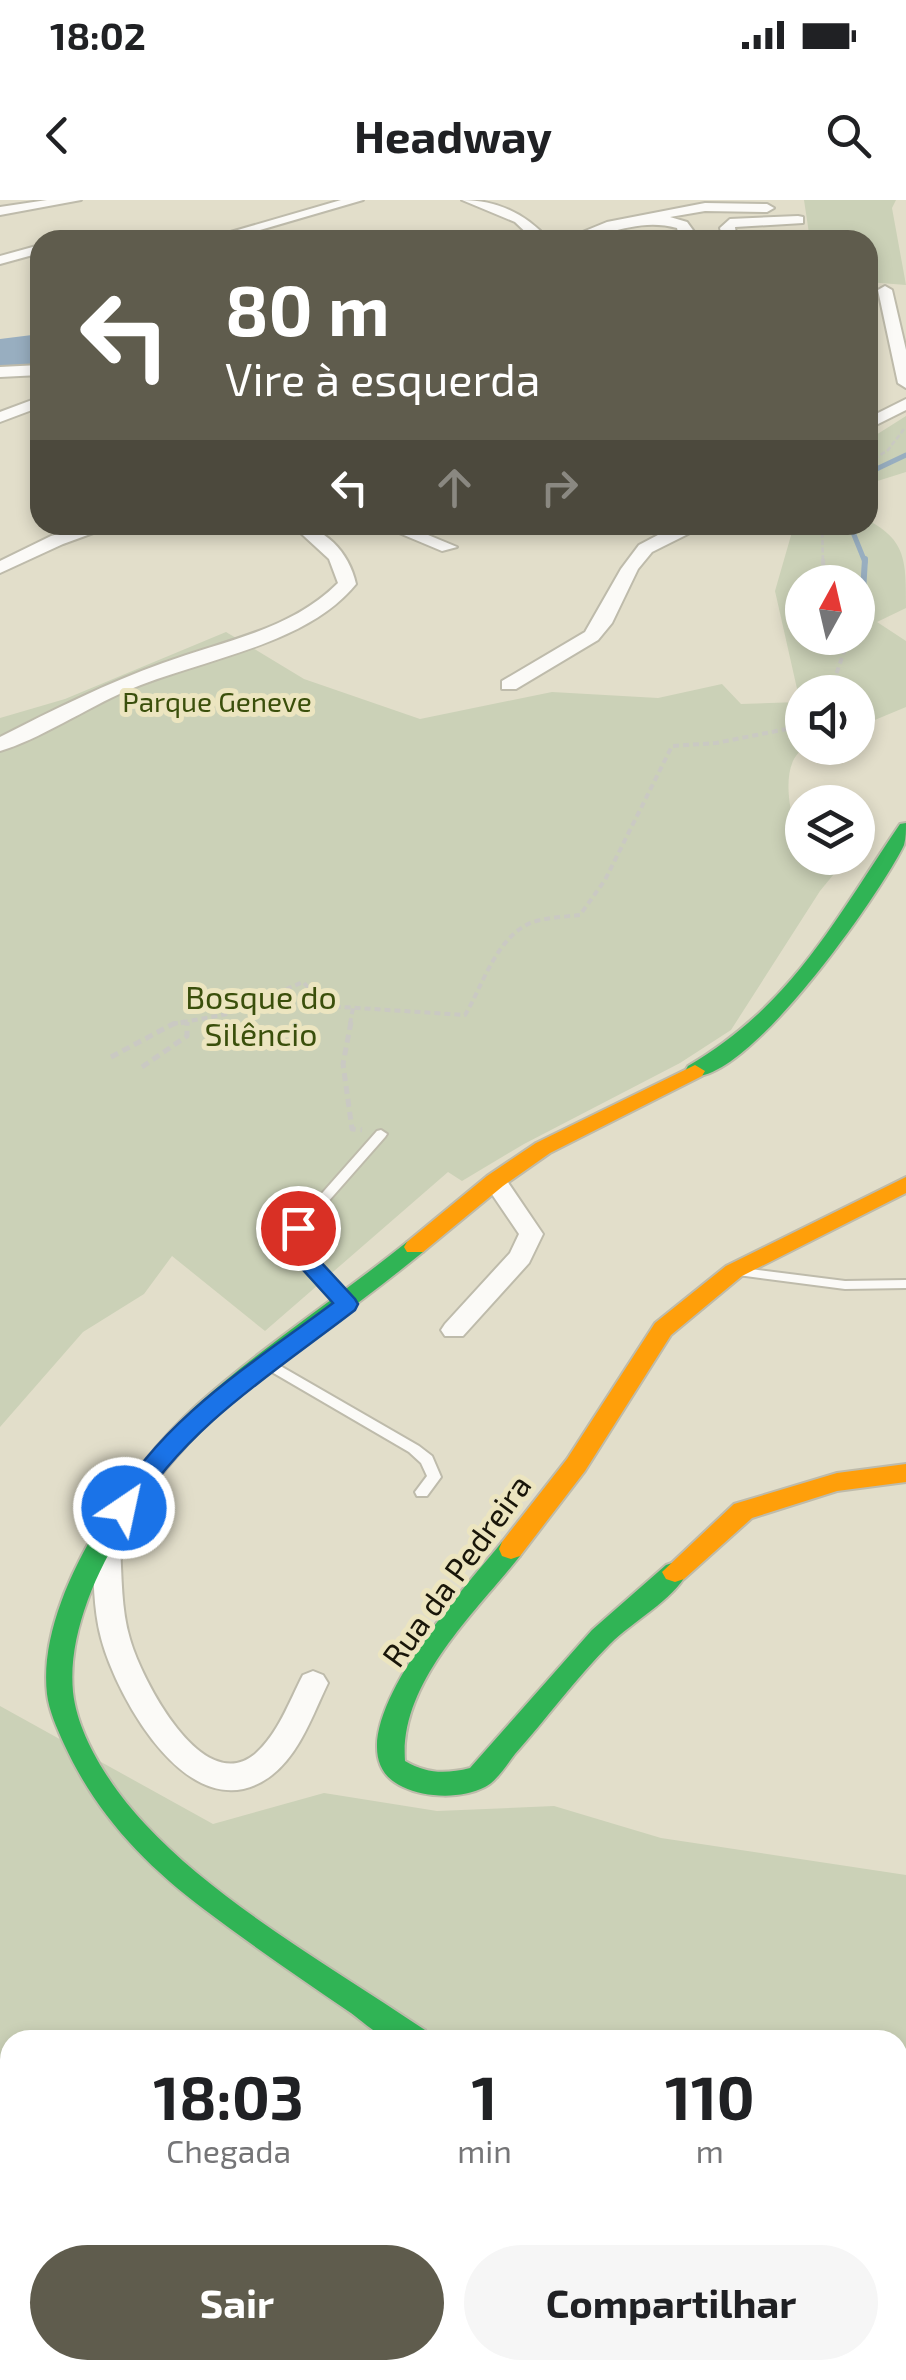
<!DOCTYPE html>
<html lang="pt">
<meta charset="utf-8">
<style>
:root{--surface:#fff;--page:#f6f6f6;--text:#202124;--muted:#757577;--accent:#5f5c4d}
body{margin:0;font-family:"Exo 2",sans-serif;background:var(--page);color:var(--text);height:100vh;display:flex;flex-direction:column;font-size:38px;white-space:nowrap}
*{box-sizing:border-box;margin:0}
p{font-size:32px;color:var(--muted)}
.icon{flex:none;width:55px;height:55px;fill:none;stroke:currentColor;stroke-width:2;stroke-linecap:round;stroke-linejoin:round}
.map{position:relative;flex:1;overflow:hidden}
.panel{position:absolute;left:0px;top:1830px;width:908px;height:350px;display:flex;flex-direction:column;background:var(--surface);border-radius:30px 30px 0 0;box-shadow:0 5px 15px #0003}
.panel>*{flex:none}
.top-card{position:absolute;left:30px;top:30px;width:848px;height:305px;border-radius:30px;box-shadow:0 5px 15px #0003;background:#5f5c4d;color:#fff;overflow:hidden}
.needle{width:65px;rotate:8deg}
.controls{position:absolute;left:785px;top:365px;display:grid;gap:20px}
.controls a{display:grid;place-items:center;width:90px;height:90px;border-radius:50%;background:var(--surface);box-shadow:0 5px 15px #0003;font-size:50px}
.pin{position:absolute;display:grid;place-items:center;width:85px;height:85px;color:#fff;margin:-42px;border:5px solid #fff;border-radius:50%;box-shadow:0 2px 10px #0007}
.me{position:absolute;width:110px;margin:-55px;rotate:34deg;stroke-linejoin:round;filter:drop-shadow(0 0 8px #0008)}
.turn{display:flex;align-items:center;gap:35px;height:210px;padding:0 30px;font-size:45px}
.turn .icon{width:130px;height:130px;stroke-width:2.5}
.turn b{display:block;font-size:70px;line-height:85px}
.lanes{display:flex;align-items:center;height:95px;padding:0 30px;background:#0003;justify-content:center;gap:50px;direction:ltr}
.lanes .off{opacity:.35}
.eta{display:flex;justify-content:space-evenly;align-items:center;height:170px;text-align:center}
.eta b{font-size:60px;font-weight:700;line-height:70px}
.cta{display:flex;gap:20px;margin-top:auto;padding:20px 30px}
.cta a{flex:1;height:115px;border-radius:60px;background:var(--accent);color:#fff;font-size:40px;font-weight:700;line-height:115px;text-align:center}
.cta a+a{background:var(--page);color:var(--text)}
.status{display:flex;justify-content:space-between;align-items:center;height:70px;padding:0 50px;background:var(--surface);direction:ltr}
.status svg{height:28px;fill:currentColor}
header{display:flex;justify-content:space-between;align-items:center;height:130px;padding:0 30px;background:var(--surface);font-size:45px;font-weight:700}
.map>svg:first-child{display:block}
.green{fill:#cbd1b7;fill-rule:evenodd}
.water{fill:#98aec0}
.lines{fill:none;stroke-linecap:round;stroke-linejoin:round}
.stream-far1{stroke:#98aec0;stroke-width:5}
.stream{stroke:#98aec0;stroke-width:6}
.lane-casing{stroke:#bebbab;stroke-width:4}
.street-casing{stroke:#bebbab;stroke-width:4}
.fast-casing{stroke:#bebbab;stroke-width:4}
.slow-casing{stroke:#bebbab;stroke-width:4}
.path-far2{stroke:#cac9c3;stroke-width:2.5;stroke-dasharray:5 2.5;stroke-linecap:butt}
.path-far1{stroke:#cac9c3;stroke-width:4;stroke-dasharray:6 4;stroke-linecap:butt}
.path{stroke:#cac9c3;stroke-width:5;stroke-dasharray:8 5;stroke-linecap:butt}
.lane{fill:#fbfaf7;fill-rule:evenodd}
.street{fill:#fbfaf7;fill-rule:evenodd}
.fast{fill:#30b455;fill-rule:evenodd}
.slow{fill:#ff9f0a;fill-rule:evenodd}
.route{fill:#1a73e8;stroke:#114b97;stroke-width:2.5}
.labels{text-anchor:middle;stroke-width:10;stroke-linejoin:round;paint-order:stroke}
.far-park-label{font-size:28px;fill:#3a4f0b;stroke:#ece5c0}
.park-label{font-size:32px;fill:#3a4f0b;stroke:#ece5c0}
.street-label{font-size:32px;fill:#191609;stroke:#ece5c0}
</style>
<div class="status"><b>18:02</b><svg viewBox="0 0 49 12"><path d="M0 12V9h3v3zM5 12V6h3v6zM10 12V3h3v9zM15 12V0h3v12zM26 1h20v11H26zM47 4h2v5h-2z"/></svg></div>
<header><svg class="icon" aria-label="back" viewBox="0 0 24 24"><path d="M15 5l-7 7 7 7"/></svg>Headway<svg class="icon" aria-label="search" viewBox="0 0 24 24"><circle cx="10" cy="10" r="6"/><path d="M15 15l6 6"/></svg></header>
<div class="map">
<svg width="906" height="2180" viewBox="0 0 906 2180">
<rect width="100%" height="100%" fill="#e2deca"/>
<path class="green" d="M804,0H896L892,8L906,85L868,82V40H810Z
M906,216V272L868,284V240Z
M868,320C906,341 906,359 906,408L877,422L906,441V507L858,527V492H802V548H806C781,558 788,606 795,626L802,629V658H847L820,691L731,830L680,863L524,944L462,981L448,972L265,1131L172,1056L144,1094L83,1132L0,1227V518L65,499L226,432L304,479L420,519L552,492L658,498L722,484L741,504L800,502L775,391L794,325H868ZM802,382H858V438H802Z
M0,1506L213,1624L324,1593L437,1611L554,1606L661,1638L906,1675V2180H572L568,2170H898V1840H10V2019L0,2021Z"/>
<path class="water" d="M40,134V168L0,170V139Z"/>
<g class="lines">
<path class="stream-far1" d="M868,273L906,255
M850,325L865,362"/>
<path class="stream" d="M861,424L865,359"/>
<g class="lane-casing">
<path id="lane" d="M381,930L387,934L385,937L304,1029L300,1041L302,1049L351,1101L353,1104L347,1108L343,1107L290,1050L288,1041L294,1025L377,931Z
M742,1068L845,1081L906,1080V1088L845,1089L738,1075L736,1072L738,1069Z
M270,1160L419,1246L432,1256L441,1277L427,1296H417L415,1292L427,1276L421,1263L409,1252L265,1168L264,1165L265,1162Z"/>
</g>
<g class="street-casing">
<path id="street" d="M47,0H81L0,15V7Z
M341,0H363L226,40H203Z
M462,0C497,0 526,14 549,40H534L515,22Z
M705,3L767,4L774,8L767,12L705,11L670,17L687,22L695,33L694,40H680L677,28C635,16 603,40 563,40L607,22Z
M798,16L803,17V23L735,27L737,40H723L720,28L730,19Z
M40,45V53L0,64V56Z
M885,86L892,90L906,150V188L898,183L878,90Z
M40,165V175L0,177V167Z
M40,197V207L0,222V212Z
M906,199V210L868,229V218Z
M89,325H115L63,344L0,373V361L51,336Z
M292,325C324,325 349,352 356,384C305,447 199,459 126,491C89,507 36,541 0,551V537C53,510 107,483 163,463C224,440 290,431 338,383L329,359Z
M380,325H404L457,347L442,351Z
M706,325L652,352L638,369L612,423L598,440L516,489H502V481L585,432L621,369L639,345L675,326Z
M495,973L503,975L543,1034L529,1063L463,1136H445L441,1130L445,1124L510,1053L519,1034L483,981Z
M106,1335L116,1338L120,1346C122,1377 121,1409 130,1439C141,1478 202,1598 255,1554C278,1534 289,1502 303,1475L313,1471L323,1475L328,1483C313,1514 300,1553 272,1575C193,1636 117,1499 101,1438C93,1408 94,1377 92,1346L96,1338Z"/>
</g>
<g class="fast-casing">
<path id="fast" d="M906,623C906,630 906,638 904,645C881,693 745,889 688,876L685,871L688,866C792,805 834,721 900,624Z
M415,1039L423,1042L426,1047L423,1052C355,1108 280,1157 215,1217C148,1278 64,1397 73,1492C78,1539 114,1591 145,1624C219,1704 335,1769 425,1830L430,1840C418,1840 403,1843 392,1840C377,1836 360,1819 348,1811C300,1778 251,1745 205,1710C144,1664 96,1614 64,1544C57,1528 49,1511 47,1494C36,1397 129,1267 197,1205C263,1146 339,1097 407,1042Z
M511,1339L520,1342L523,1349L520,1356C475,1413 399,1483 405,1561C427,1574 446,1574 470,1568L592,1430L666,1365L675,1362L684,1365L688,1372C672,1401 633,1421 610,1444C576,1478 547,1518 515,1554C507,1564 497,1581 485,1587C462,1599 426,1598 403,1587C317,1548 469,1383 502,1342Z
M898,2168L903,2180H862L858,2170Z"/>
</g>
<g class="slow-casing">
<path id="slow" d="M695,865L705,871L702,876L550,953L503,986L423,1052H407L404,1047L407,1042L487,976L536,943Z
M906,977V993L742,1076L671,1135L585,1271L520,1356L511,1359L502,1356L499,1349L502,1342L567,1259L655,1123L726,1066Z
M906,1264V1282L837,1291L752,1318L684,1379L675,1382L666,1379L662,1372L734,1304L837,1273Z"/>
</g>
<path class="path-far2" d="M868,263L888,250L904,229
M822,325L823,362"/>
<path class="path-far1" d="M823,359L824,382
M830,492L845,449L841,438
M172,824L228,814L303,782L327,806L465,815C483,785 497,735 533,722C548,717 565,717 580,715L605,680L672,546L716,543L802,526
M350,824L353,808"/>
<path class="path" d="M351,822L343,864L352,929L362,930
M111,857L173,824L185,822
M142,867L187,836V822"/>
<use href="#lane" class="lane"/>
<use href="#street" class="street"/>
<use href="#fast" class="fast"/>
<use href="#slow" class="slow"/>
</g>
<path class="route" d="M298,1021L310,1028L307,1047L355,1099L358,1104L355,1110C276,1171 185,1227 133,1315H116L112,1308C161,1219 253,1163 333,1103L285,1050L282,1041L291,1023Z"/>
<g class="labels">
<g class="far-park-label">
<text x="217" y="512">Parque Geneve</text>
</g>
<g class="park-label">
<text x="261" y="809">Bosque do<tspan x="261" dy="37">Silêncio</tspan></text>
</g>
<g class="street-label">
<text transform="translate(457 1371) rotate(-54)" y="11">Rua da Pedreira</text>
</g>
</g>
</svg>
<div class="controls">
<a><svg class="needle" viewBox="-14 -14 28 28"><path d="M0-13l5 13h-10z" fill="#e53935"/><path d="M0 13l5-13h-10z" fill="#757577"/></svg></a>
<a><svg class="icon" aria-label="sound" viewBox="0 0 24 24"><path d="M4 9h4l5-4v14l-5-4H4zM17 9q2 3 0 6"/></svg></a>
<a><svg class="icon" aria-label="layers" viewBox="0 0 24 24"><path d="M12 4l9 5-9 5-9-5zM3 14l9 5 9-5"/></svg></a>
</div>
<div class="pin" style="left:298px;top:1028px;background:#d93025"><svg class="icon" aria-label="arrive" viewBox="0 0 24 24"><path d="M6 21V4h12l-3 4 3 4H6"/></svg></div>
<svg class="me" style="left:124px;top:1308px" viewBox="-20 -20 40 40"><circle r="17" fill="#1a73e8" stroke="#fff" stroke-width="3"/><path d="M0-11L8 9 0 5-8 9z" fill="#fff"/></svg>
<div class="top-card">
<div class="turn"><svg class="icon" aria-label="left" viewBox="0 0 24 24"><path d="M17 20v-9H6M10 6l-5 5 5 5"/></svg><div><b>80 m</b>Vire à esquerda</div></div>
<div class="lanes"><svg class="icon" aria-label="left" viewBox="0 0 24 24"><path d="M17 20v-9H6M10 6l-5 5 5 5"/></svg><svg class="icon off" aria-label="ahead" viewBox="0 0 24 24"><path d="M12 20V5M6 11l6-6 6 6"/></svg><svg class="icon off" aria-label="right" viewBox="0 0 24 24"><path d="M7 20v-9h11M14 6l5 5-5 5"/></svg></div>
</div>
<section class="panel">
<div class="eta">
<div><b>18:03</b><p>Chegada</p></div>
<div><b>1</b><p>min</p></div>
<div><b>110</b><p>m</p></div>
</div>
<div class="cta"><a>Sair</a><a>Compartilhar</a></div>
</section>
</div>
